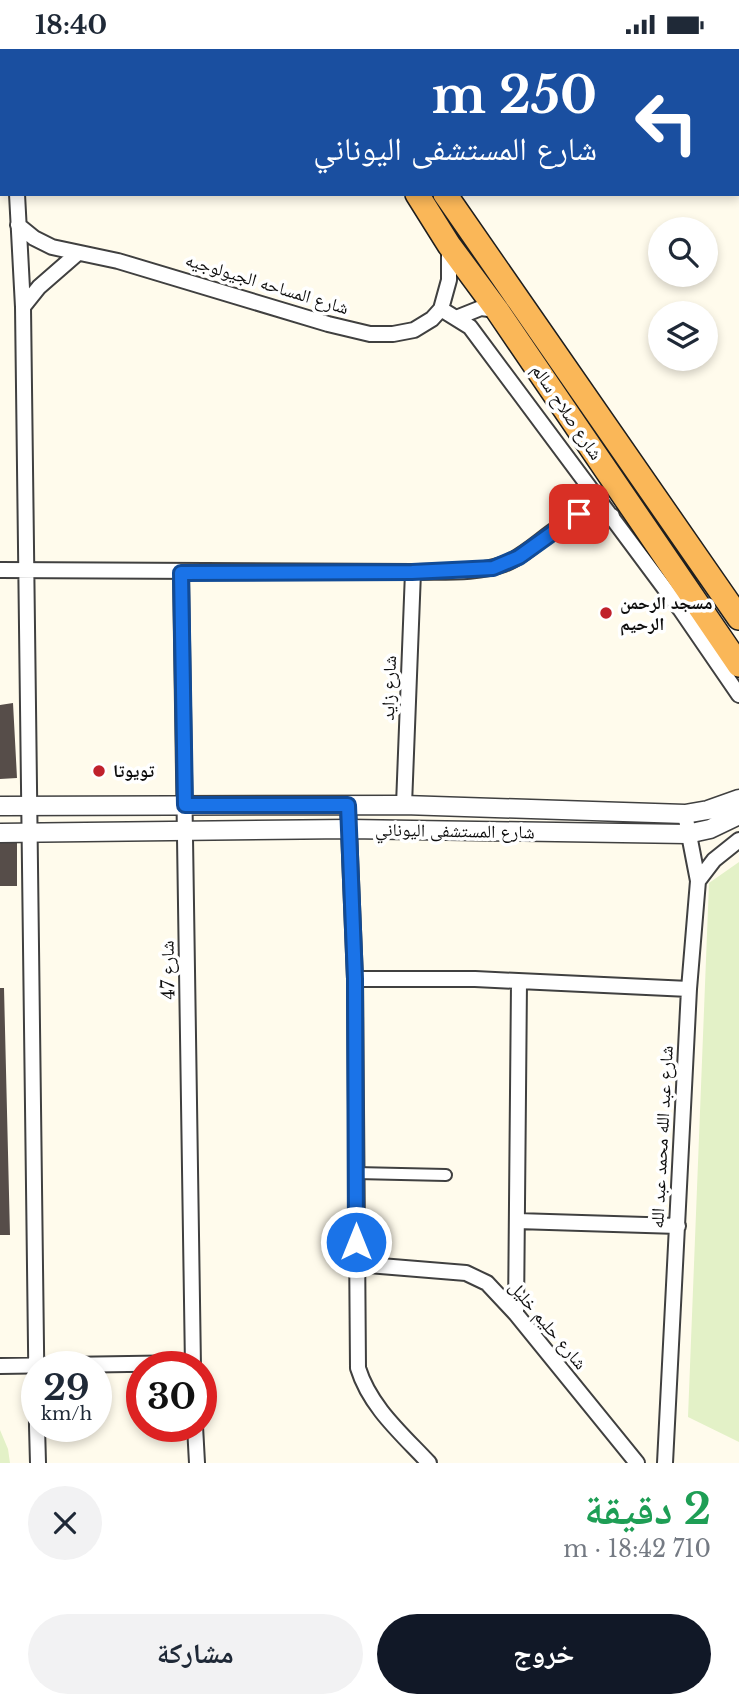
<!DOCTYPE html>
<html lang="ar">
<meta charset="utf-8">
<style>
:root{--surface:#fff;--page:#f2f2f3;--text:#1f2937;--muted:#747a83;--accent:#111827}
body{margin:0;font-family:"Libre Baskerville","Noto Naskh Arabic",serif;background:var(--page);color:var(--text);direction:rtl;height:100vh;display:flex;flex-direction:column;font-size:26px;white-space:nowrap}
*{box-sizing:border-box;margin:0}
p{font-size:23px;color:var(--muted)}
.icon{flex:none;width:38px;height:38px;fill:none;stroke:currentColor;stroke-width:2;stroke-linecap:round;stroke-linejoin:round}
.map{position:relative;height:1414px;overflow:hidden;direction:ltr}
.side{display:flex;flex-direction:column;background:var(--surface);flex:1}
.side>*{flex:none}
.banner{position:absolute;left:0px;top:0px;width:740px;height:147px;box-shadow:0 4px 10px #0003;direction:rtl;background:#1a4fa0;color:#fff;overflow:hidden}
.fabs{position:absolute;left:648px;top:168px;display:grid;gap:14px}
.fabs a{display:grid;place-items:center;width:70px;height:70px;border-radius:50%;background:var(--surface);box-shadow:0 4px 10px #0003;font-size:35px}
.speed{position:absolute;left:21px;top:1302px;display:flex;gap:14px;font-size:35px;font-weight:700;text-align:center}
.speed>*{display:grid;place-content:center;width:91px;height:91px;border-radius:50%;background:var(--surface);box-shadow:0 4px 10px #0003;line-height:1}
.speed small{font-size:18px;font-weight:400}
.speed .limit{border:10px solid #d22;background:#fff;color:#111}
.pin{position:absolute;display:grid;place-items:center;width:60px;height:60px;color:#fff;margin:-30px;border-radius:14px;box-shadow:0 4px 10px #0006}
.me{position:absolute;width:77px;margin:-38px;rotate:0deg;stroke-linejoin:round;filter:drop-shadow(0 0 5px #0008)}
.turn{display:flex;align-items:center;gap:24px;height:147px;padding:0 28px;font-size:32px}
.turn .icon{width:91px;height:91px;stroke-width:2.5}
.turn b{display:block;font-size:49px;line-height:60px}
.round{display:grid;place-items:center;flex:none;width:74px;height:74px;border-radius:37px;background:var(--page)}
.overview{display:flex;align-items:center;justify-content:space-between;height:119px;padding:0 28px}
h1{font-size:42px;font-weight:700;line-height:52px;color:#1e9e55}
.action{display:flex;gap:14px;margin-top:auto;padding:14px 28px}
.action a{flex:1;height:80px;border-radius:42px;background:var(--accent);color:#fff;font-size:28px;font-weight:700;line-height:80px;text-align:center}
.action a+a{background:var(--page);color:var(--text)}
.status{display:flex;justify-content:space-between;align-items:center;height:49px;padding:0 35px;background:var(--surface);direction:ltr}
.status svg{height:19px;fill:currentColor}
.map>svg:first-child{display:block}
.pitch{fill:#e3f1c7}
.building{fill:#564d49}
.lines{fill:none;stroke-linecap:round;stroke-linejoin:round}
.pedestrian-casing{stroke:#404040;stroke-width:14}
.minor-casing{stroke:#404040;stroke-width:18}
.tertiary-casing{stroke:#404040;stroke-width:21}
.trunk-casing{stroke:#1e1e1e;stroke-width:26}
.pedestrian{stroke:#fff;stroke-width:10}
.minor{stroke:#fff;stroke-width:14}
.tertiary{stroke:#fff;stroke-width:18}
.trunk{stroke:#fab758;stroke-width:23}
.rail-casing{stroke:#c0212b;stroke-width:6}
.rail{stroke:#fff;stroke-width:3.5;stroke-dasharray:10;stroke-linecap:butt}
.route-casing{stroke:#114b97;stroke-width:18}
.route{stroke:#1a73e8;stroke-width:12}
.poi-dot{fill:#c0212b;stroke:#fff;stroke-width:2.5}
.labels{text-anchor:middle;stroke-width:7;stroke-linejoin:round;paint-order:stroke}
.street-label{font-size:18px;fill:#0d0d0d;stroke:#fff}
.poi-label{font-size:18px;font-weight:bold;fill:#0d0d0d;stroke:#fff;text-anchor:start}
</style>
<div class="status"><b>18:40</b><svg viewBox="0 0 49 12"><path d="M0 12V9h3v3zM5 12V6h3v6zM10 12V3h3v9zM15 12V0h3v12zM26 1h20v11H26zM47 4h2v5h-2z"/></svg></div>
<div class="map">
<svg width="739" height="1414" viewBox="0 0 739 1414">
<rect width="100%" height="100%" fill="#fffbec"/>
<path class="pitch" d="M739,813V1393L688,1368L709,834Z
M0,1381L8,1400L10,1414H0Z"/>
<path class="building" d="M13,654L17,729L0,730V656Z
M0,789H17V837H0Z
M0,939H4L10,1186H0Z"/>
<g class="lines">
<g class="pedestrian-casing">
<path id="pedestrian" d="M356,1124L446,1126"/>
</g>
<g class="minor-casing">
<path id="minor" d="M15,0V2
M0,106L2,105
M17,145L23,258L37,1377
M18,176L34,189L52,198L118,212L328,275L370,285H393L414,281L432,270L441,260L449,231V198
M23,258L39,238L78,204
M441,260L470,278L680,560L739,646
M456,269L481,259L497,261
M0,521L413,523C442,522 476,525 504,515C536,504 578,446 612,467
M181,524L193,1318
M348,756L355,930L358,1319C370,1358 402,1385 429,1414
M404,756L413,523
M698,832L714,811L739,791
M355,930H475L689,940
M517,1172L678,1177
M356,1215L466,1224L487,1234L516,1265L637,1414
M516,1265L519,933
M0,1317L192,1314
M37,1377L38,1414
M195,1377L197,1414
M665,1414L689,940L698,832L685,765"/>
</g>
<g class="tertiary-casing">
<path id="tertiary" d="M0,757L404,756L685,765L708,761L739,750
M0,784L349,780L687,785L710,780L739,766"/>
</g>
<g class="trunk-casing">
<path id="trunk" d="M316,0L317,2
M345,0L347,2
M417,145L449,196L497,261L739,616
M445,145L739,569"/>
</g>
<use href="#pedestrian" class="pedestrian"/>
<use href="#minor" class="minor"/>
<use href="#tertiary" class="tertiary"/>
<use href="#trunk" class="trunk"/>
<g class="rail-casing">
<path id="rail" d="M735,2V0"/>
</g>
<use href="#rail" class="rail"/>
</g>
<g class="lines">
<g class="route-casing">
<path id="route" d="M356,1193L355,930L348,756H185L181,524L412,523L493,519L519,508L579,465"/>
</g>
<use href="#route" class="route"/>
</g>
<g class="poi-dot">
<circle cx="606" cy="564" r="7"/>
<circle cx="99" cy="722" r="7"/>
</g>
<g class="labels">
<g class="street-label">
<text transform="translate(267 235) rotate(17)" y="6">شارع المساحه الجيولوجيه</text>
<text transform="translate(567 363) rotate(56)" y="6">شارع صلاح سالم</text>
<text transform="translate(389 639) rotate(-88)" y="6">شارع زايد</text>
<text transform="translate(455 782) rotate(1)" y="6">شارع المستشفى اليوناني</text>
<text transform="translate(168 921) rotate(-91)" y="6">شارع 47</text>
<text transform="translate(662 1088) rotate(-87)" y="6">شارع عبد الله محمد عبد الله</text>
<text transform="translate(548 1276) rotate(50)" y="6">شارع حليم خليل</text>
</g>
<g class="poi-label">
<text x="620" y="560">مسجد الرحمن<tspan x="620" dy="21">الرحيم</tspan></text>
<text x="113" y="728">تويوتا</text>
</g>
</g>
</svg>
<div class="fabs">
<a><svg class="icon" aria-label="search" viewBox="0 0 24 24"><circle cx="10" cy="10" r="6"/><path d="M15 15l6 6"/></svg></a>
<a><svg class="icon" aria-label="layers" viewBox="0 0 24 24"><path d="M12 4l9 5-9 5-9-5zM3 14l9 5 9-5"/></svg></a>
</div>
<div class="speed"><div>29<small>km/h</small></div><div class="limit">30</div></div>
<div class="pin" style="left:579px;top:465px;background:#d93025"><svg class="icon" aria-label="arrive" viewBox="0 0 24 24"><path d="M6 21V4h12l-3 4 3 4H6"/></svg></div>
<svg class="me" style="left:356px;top:1193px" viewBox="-20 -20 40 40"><circle r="17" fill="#1a73e8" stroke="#fff" stroke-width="3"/><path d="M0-11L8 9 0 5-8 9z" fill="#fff"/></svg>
<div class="banner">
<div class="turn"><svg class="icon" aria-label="left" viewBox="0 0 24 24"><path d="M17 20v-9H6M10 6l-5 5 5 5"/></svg><div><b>250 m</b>شارع المستشفى اليوناني</div></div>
</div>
</div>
<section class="side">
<div class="overview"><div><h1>2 دقيقة</h1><p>710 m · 18:42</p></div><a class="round"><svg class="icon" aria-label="close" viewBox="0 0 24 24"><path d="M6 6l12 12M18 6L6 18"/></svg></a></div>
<div class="action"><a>خروج</a><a>مشاركة</a></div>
</section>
